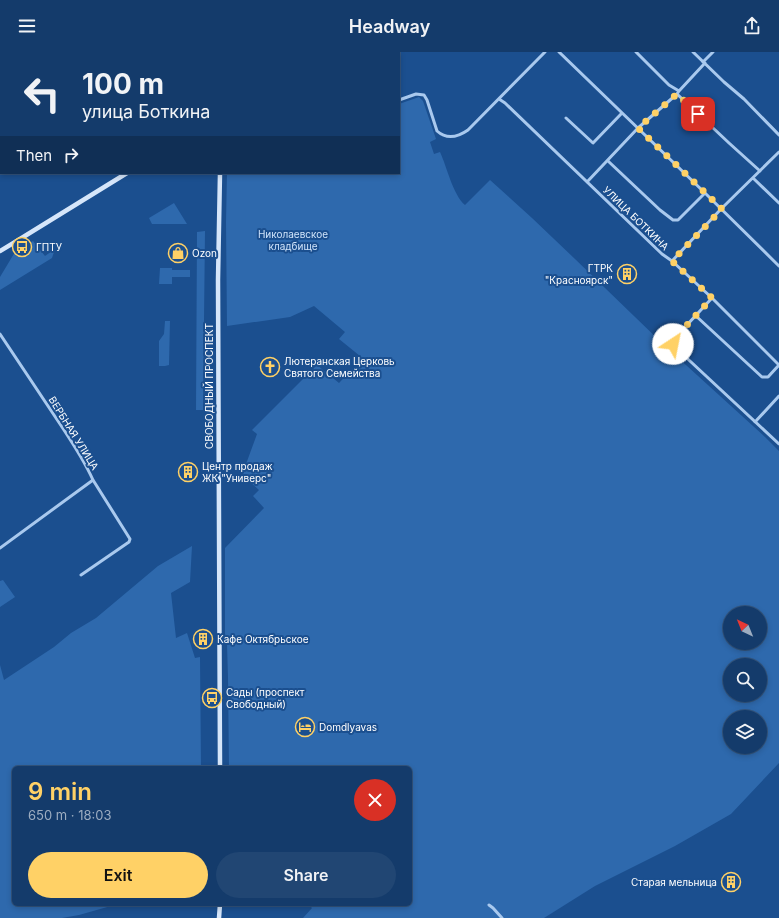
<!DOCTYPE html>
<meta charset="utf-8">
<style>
:root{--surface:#143b6b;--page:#214673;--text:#f1f3f6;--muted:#9dadc1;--line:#33557e;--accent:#ffd166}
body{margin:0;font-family:Inter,sans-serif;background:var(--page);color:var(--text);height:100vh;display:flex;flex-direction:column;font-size:15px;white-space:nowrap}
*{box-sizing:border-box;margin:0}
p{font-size:13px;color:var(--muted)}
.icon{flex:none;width:22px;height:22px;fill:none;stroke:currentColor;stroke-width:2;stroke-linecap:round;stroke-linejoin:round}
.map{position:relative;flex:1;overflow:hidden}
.drawer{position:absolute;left:12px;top:714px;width:400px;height:140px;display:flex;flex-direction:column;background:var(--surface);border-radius:6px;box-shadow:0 2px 6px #0003,0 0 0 1px var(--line)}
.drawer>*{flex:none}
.guide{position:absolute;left:0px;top:0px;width:400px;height:122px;box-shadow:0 2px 6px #0003,0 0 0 1px var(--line);background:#143b6b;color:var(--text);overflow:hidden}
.needle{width:26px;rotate:317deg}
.fabs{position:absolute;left:723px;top:554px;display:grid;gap:8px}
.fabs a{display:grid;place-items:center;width:44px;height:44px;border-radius:50%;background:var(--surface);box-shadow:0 2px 6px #0003,0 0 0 1px var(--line);font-size:20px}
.pin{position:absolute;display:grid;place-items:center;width:34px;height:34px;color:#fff;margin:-17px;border-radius:8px;box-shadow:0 2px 6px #0006}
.me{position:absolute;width:44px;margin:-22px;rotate:34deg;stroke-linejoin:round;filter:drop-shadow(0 0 3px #0008)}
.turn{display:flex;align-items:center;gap:14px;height:84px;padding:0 16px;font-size:18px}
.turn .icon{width:52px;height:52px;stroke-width:2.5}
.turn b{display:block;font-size:28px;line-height:34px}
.then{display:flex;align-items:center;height:38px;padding:0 16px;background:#0003;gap:8px;font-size:15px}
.round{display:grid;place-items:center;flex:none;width:42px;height:42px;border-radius:21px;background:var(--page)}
.overview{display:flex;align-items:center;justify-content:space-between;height:68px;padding:0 16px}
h1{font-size:24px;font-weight:600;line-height:30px;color:var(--accent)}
.button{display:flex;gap:8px;margin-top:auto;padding:8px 16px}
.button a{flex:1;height:46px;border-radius:24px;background:var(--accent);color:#111;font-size:16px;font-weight:600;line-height:46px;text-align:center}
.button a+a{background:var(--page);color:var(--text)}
header{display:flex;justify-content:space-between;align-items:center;height:52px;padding:0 16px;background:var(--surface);font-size:18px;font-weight:600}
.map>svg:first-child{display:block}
.green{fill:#2e69ad;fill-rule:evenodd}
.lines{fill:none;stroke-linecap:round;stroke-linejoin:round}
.minor{stroke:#a9c9ee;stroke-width:3}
.secondary{stroke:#d6e6fa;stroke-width:4.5}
.route{stroke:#ffd166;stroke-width:7;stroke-dasharray:0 12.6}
.labels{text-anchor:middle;stroke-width:4;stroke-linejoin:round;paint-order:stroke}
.street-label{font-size:10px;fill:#fff;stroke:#1b4f8f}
.park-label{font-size:10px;fill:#cfe3fa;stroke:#1b4f8f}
.poi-label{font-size:10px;fill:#fff;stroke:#1b4f8f;text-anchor:start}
</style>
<header><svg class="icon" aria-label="menu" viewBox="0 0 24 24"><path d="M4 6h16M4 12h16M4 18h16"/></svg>Headway<svg class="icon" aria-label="share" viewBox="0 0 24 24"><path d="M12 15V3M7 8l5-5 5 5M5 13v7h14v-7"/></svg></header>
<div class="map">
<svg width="779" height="866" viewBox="0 0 779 866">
<rect width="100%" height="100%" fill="#1b4f8f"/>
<path class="green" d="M419,45L423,49L436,87L430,90L434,102L440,100C447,115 453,143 465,153L490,128L532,166L575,207L664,293L765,385L779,399V711L731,762L675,794L595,834L544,866H303L312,856L308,852H410V716H229L228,626L227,592L225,586V496L264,456L253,444L259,438L242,423L257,382L252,378L317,313L339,331L360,309V304L339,287L345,280L314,254L290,265L227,274L226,170L227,121H399V52ZM730,561H760V591H730ZM730,613H760V643H730ZM730,665H760V695H730Z
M174,151L187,172H152L149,166Z
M205,179L203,358H196L197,180Z
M33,189L45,204L55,197L52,206L0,238V225L15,200Z
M160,216H172V218H190V225H172V232H159Z
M165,269H170L169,313L165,314H159V289L164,282Z
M192,494L190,530L171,541L176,586L187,581L195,606L200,605L201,716H14V852H118L79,863L62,866H0V613L4,628L54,595L71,581L96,566L158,514Z
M3,528L15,545L0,555V529Z"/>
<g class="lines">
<path class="minor" d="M116,0L129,1
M559,0L705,141L779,214
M636,0L669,33L679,39
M693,0L724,30L744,47L779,83
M677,42L729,91L760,119
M499,47L505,51L662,202L672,209L712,246L779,313
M399,48L416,42L424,43L427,48L437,79C447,88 458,85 468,78L545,0
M566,66L593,91L622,61
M608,109L660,158L673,168H678L705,141
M753,126L779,151
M587,130L638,76L677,42L679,39L705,11L703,10L713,0
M672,209L721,157L779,100
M712,246L673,288V292L676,296L779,392
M696,264L762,325H768L779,313
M0,282C20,312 40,342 60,372C72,390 84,408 93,428L130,487L129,490L81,523
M755,370L779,344
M0,496L93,428
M489,853L493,856L502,866"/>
<path class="secondary" d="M229,1V0
M0,199L20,187L127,121
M220,716L218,228L220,121
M219,866L220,852"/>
</g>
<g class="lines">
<path class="route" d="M673,292V288L712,246L672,209L722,157L638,76L677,42L698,62"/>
</g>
<defs>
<g id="bus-ring" transform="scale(1)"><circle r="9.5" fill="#1b4f8f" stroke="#ffd166" stroke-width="1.5"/><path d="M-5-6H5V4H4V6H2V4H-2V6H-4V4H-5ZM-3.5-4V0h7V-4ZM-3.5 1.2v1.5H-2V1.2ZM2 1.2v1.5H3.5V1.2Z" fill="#ffd166"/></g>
<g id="shop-ring" transform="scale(1)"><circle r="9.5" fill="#1b4f8f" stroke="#ffd166" stroke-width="1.5"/><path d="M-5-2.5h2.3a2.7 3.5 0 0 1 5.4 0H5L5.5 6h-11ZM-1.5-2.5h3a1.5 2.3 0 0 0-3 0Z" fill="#ffd166"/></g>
<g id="building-ring" transform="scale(1)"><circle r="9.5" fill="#1b4f8f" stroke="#ffd166" stroke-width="1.5"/><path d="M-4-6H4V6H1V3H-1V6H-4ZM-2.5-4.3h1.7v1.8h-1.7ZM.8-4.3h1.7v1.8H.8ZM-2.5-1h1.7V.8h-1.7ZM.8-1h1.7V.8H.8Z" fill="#ffd166"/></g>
<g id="church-ring" transform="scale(1)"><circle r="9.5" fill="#1b4f8f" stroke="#ffd166" stroke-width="1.5"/><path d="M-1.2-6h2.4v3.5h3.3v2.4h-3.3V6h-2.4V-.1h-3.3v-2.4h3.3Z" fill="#ffd166"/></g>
<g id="hotel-ring" transform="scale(1)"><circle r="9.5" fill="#1b4f8f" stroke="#ffd166" stroke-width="1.5"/><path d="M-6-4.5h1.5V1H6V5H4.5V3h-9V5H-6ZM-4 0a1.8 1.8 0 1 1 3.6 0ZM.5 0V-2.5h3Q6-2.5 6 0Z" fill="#ffd166"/></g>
</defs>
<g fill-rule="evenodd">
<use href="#bus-ring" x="22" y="195"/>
<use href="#shop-ring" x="178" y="201"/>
<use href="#building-ring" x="627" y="222"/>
<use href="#church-ring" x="270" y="315"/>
<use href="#building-ring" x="188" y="420"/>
<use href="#building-ring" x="203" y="587"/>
<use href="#bus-ring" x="212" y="646"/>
<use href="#hotel-ring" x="305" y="675"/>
<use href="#building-ring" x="731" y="830"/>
</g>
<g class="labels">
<g class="street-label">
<text transform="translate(636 166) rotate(44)" y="4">УЛИЦА БОТКИНА</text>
<text transform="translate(209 334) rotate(-90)" y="4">СВОБОДНЫЙ ПРОСПЕКТ</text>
<text transform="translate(74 381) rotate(58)" y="4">ВЕРБНАЯ УЛИЦА</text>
</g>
<g class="park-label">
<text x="293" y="186">Николаевское<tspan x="293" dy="12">кладбище</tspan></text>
</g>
<g class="poi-label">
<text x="36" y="199">ГПТУ</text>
<text x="192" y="205">Ozon</text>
<text x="613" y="220" text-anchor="end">ГТРК<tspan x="613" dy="12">"Красноярск"</tspan></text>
<text x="284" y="313">Лютеранская Церковь<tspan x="284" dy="12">Святого Семейства</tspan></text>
<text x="202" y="418">Центр продаж<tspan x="202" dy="12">ЖК "Универс"</tspan></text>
<text x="217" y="591">Кафе Октябрьское</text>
<text x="226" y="644">Сады (проспект<tspan x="226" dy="12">Свободный)</tspan></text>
<text x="319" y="679">Domdlyavas</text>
<text x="717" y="834" text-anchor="end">Старая мельница</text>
</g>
</g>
</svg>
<div class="fabs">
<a><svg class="needle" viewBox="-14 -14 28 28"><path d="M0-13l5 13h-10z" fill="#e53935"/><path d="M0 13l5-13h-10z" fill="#9dadc1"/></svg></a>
<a><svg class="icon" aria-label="search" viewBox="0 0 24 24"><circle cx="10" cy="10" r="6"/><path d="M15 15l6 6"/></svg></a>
<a><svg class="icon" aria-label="layers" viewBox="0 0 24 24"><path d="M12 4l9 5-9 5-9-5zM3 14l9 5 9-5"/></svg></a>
</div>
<div class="pin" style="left:698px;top:62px;background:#d93025"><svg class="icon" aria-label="arrive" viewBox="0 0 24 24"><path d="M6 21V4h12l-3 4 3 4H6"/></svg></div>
<svg class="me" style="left:673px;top:292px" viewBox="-20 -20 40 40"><circle r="19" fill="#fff"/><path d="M0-13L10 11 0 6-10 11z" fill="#ffd166"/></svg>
<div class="guide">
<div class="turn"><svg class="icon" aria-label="left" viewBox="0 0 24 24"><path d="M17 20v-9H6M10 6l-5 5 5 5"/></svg><div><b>100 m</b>улица Боткина</div></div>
<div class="then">Then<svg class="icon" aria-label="right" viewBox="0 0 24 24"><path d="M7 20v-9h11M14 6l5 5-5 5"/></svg></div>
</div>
<section class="drawer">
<div class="overview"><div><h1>9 min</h1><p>650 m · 18:03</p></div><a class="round" style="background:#d93025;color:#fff"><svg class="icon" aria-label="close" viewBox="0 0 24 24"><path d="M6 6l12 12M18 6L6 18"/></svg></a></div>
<div class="button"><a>Exit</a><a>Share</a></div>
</section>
</div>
